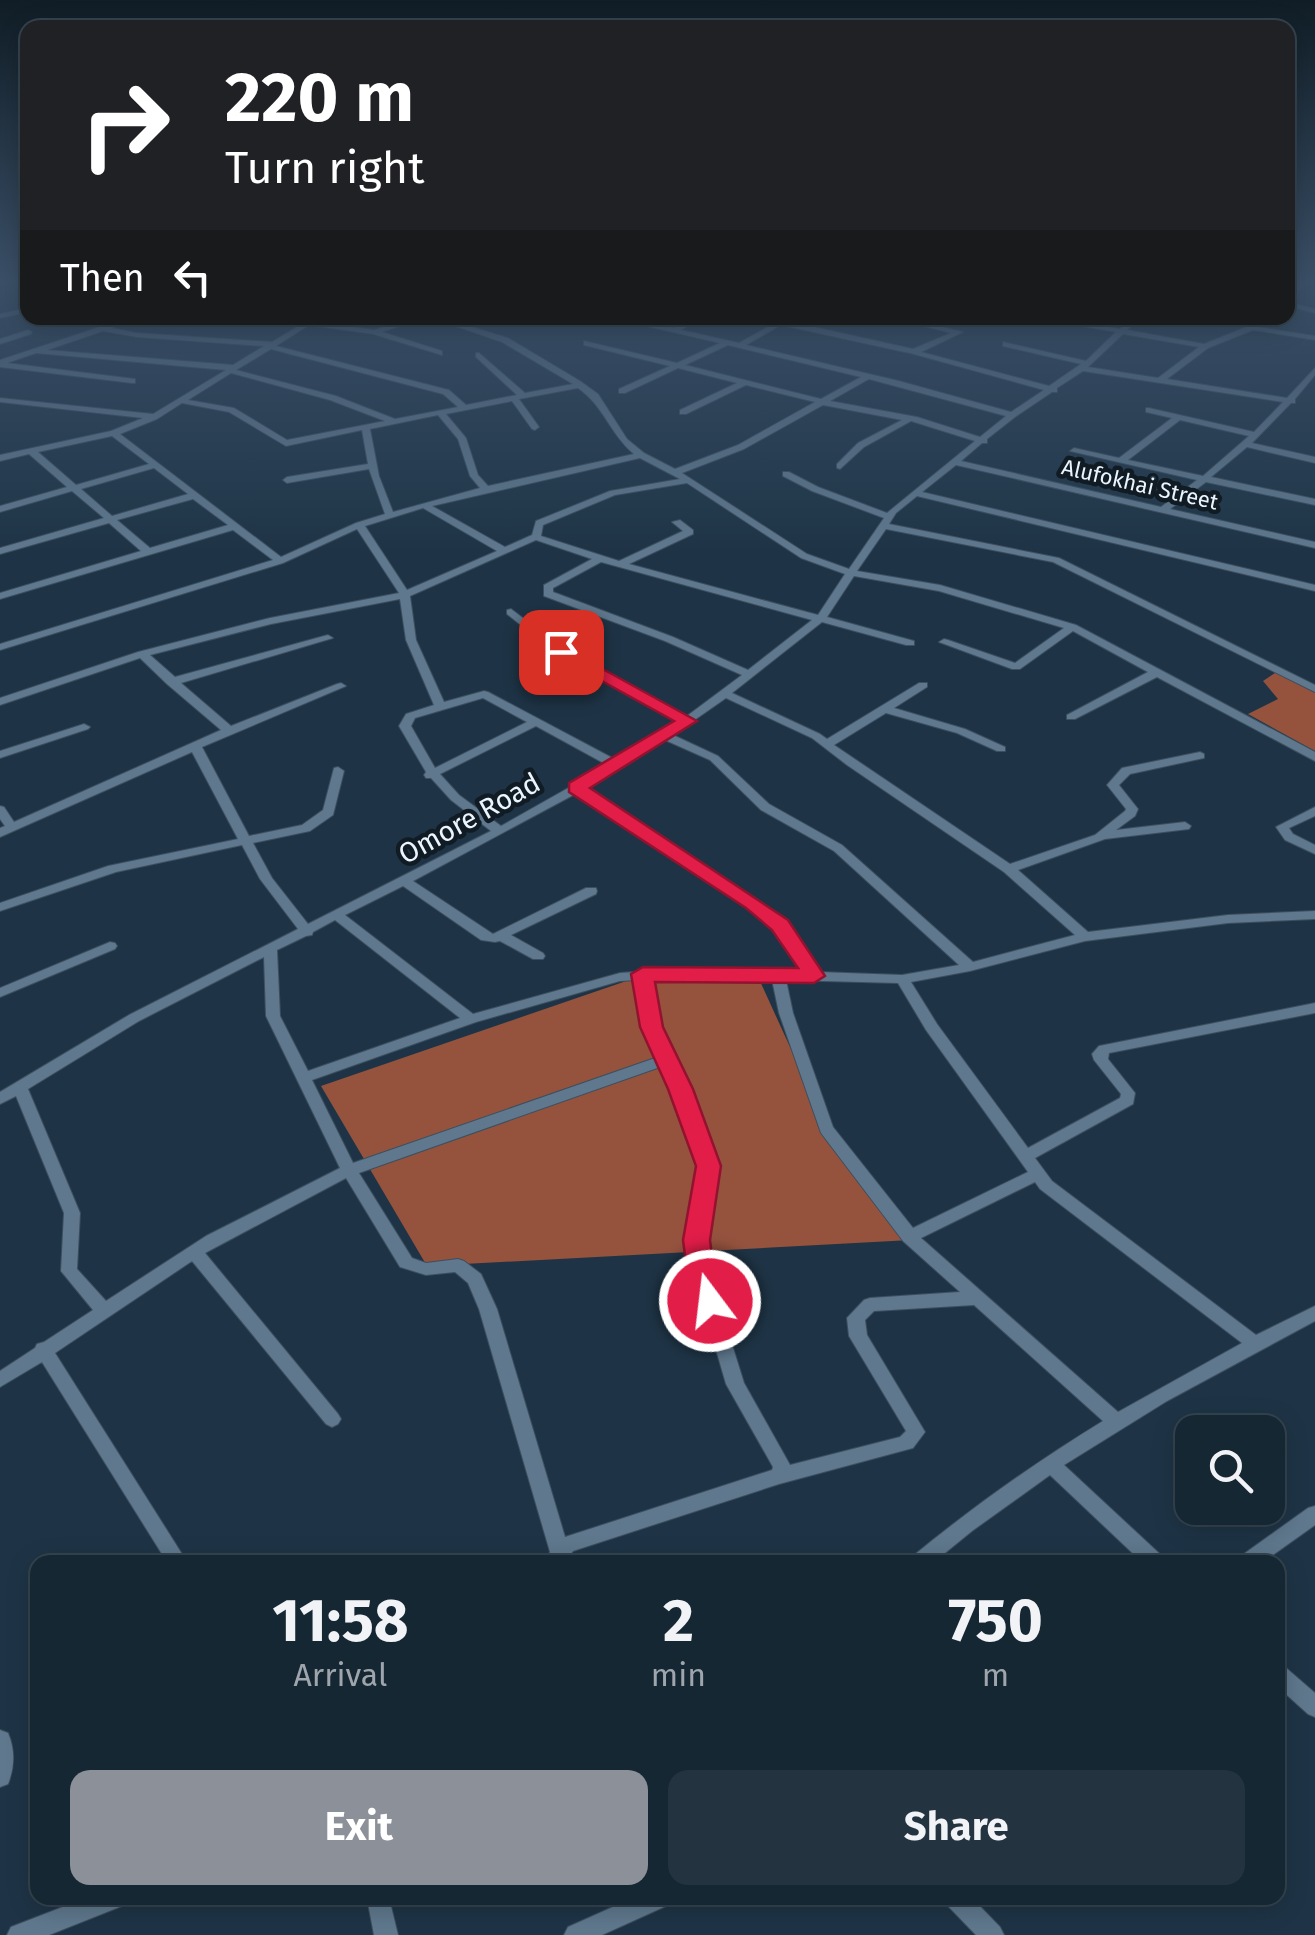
<!DOCTYPE html>
<style>
:root{--surface:#162734;--page:#233340;--text:#f1f3f6;--muted:#9ea5ac;--line:#35444f;--accent:#8c9099}
body{margin:0;font-family:"Fira Sans",sans-serif;background:var(--page);color:var(--text);height:100vh;display:flex;flex-direction:column;font-size:38px;white-space:nowrap}
*{box-sizing:border-box;margin:0}
p{font-size:32px;color:var(--muted)}
.icon{flex:none;width:55px;height:55px;fill:none;stroke:currentColor;stroke-width:2;stroke-linecap:round;stroke-linejoin:round}
.map{position:relative;flex:1;overflow:hidden}
.details{position:absolute;left:30px;top:1555px;width:1255px;height:350px;display:flex;flex-direction:column;background:var(--surface);border-radius:20px;box-shadow:0 5px 25px #0003,0 0 0 2px var(--line)}
.details>*{flex:none}
.banner{position:absolute;left:20px;top:20px;width:1275px;height:305px;border-radius:20px;box-shadow:0 5px 25px #0003,0 0 0 2px var(--line);background:#202124;color:#fff;overflow:hidden}
.buttons{position:absolute;left:1175px;top:1415px;display:grid;gap:20px}
.buttons a{display:grid;place-items:center;width:110px;height:110px;border-radius:20px;background:var(--surface);box-shadow:0 5px 25px #0003,0 0 0 2px var(--line);font-size:50px}
.pin{position:absolute;display:grid;place-items:center;width:85px;height:85px;color:#fff;margin:-42px;border-radius:20px;box-shadow:0 5px 15px #0006}
.me{position:absolute;width:110px;margin:-55px;rotate:345deg;stroke-linejoin:round;filter:drop-shadow(0 0 8px #0008)}
.turn{display:flex;align-items:center;gap:35px;height:210px;padding:0 40px;font-size:45px}
.turn .icon{width:130px;height:130px;stroke-width:2.5}
.turn b{display:block;font-size:70px;line-height:85px}
.then{display:flex;align-items:center;height:95px;padding:0 40px;background:#0003;gap:20px;font-size:38px}
.eta{display:flex;justify-content:space-evenly;align-items:center;height:170px;text-align:center}
.eta b{font-size:60px;font-weight:700;line-height:70px}
.button{display:flex;gap:20px;margin-top:auto;padding:20px 40px}
.button a{flex:1;height:115px;border-radius:20px;background:var(--accent);color:#fff;font-size:40px;font-weight:700;line-height:115px;text-align:center}
.button a+a{background:var(--page);color:var(--text)}
.map>svg:first-child{display:block}
.forest{fill:#95533e}
.lines{fill:none;stroke-linecap:round;stroke-linejoin:round}
.street-casing{stroke:#3c4f5f;stroke-width:2}
.street{fill:#5f788d;fill-rule:evenodd}
.route{fill:#e11d48;stroke:#92132f;stroke-width:2.5}
.labels{text-anchor:middle;stroke-width:9;stroke-linejoin:round;paint-order:stroke}
.far-street-label{font-size:22px;fill:#eaf5ff;stroke:#111b23}
.street-label{font-size:28px;fill:#eaf5ff;stroke:#111b23}
</style>
<div class="map">
<svg width="1315" height="1935" viewBox="0 0 1315 1935">
<rect width="100%" height="100%" fill="#1e3446"/>
<path class="forest" d="M1278,671L1315,690V751L1248,714L1278,699L1263,681Z
M635,978L759,979L827,1128L911,1240L427,1266L321,1086Z"/>
<g class="lines">
<g class="street-casing">
<path id="street" d="M1299,283H1307L1288,298V293Z
M1288,302L1315,309V313L1288,306Z
M28,308V312L0,318V314Z
M127,318H137L111,328L137,333L272,342L312,318H319L315,322L374,330L413,318H422L382,332L442,351V355L373,334L309,325L276,346L449,390L466,405L517,395L476,357V353H479L525,393L573,384L502,342L432,318H442L508,338L580,381L598,394L627,439L644,453L675,469L738,445L815,402L746,385L686,414H680V410L737,383L678,368L625,393H619V389L670,366L584,345V341L677,363L720,343L620,320V318H630L674,328L692,318H700L681,330L739,343L784,318L787,321L913,349L951,333L893,318H905L963,332L921,352L1049,386L1081,364L1003,346V342L1086,361L1116,332L1048,320L1045,318H1058L1120,329L1132,318H1139L1127,330L1204,344L1249,326L1259,318H1267L1258,327L1315,336V340L1253,330L1208,348L1167,379L1287,398L1315,368V375L1295,399V403H1291L1252,443L1315,457V463L1247,447L1211,477L1315,499V505L1206,482L1170,509L1315,542V548L956,465L922,492L1315,585V591L917,496L896,513L889,524L1059,558L1315,685V692L1053,562L886,529L857,571L940,585L1076,625L1315,752V761L1157,677L1075,719H1067V715L1148,672L1073,631L1020,669H1012L939,642L944,639L948,640L1015,663L1064,628L939,591L854,576L827,617L914,641V645H906L822,622L732,693L820,734L827,739L919,683H927V687L894,708L965,729L1005,747V751H997L957,733L886,713L834,745L1010,864L1095,835L1125,811L1126,809L1107,785L1122,768L1200,752L1204,754V758L1130,774L1119,785L1138,809L1135,816L1116,830L1185,822L1191,826L1189,829L1105,839L1018,870L1088,932L1228,915L1315,911V919L1228,923L1085,941L970,971L911,982L937,1024L1028,1148L1120,1098L1121,1094L1094,1060L1092,1054L1099,1046L1315,1003V1013L1109,1053L1108,1059L1135,1093L1133,1104L1035,1158L1052,1181L1256,1335L1315,1306V1321L1167,1401L1064,1465L1162,1556L1165,1562H1142L1050,1475L972,1531L934,1562H910L913,1556C974,1506 1036,1462 1103,1421L974,1305L874,1311L865,1320L867,1335L925,1432L913,1448L779,1484L573,1551L565,1562H544L550,1552L479,1309L468,1283L455,1272L426,1275L400,1267L346,1178L205,1253L338,1414L341,1419L338,1424L332,1427L326,1424L192,1261L55,1353L187,1562H167L42,1362L0,1387V1371L35,1348L37,1344L44,1342L93,1310L61,1271L64,1213L16,1096L0,1104V1092L129,1015L298,929L260,879L242,845L116,872L0,911V903L108,866L238,839L192,752L0,837V828L5,826L0,819V806L4,807L14,822L221,730L167,684L140,658L0,705V698L138,652L270,618L399,593L357,529L283,563L0,650V644L273,560L233,530L0,599V593L141,551L109,523L0,554V548L104,518L72,491L0,512V506L67,487L29,454L0,461V455L111,431L143,418L0,402V398L153,414L226,370L36,353L7,363L135,379V383H132L0,367V360ZM781,325L914,354L1044,390L1011,412L899,381L746,345ZM103,331L137,337L264,346L233,365L47,350ZM1123,334L1199,347L1158,378L1088,367ZM728,345L861,377L821,399L685,365ZM271,349L443,394L458,407L395,419L336,396L236,370ZM1083,371L1283,402L1254,432L1149,408H1146V412L1172,418L1119,458L1074,448L1070,451L1197,480L1161,507L961,461L982,443H987V439L1015,417L1052,392H1057V388ZM231,373L330,400L385,421L287,440L234,408L188,400ZM869,379L1006,416L980,437L917,417L830,401ZM578,388C604,406 610,434 634,454L488,486L478,475L466,438L446,414L512,401L532,429L535,430L539,427L519,399ZM182,403L229,412L286,446L362,430L368,464L287,477L283,480L287,483L369,469L385,514L356,523L281,557L120,434L157,419ZM823,405L902,420L858,443L837,464V468L840,469L864,447L911,421L975,441L887,513L818,487L789,472H783V476L812,491L884,518L849,569L807,554L682,473L744,449ZM438,415L458,439L470,476L480,488L393,512L379,476L370,429ZM1180,420L1249,436L1203,476L1128,460ZM112,436L149,464L76,485L38,452ZM640,458L680,479L610,491L536,521L532,535L505,547L432,506ZM154,468L188,494L112,516L81,489ZM687,483L801,558L845,574L818,615L629,564L693,534V530L680,520L672,522L683,531L619,561L541,536L543,525L615,495ZM193,499L228,525L150,548L117,520ZM423,508L497,551L407,590L365,526ZM536,540L592,559L544,585V596L665,641L742,675L687,716L565,650L511,609L507,610V614L557,654L679,721L618,761L488,692L484,691L444,702L416,640L410,596ZM601,562L812,620L748,670L673,637L553,592V588ZM400,599L406,640L434,705L406,714L399,726L426,772L424,775L426,778H431L451,800L491,831L308,924L272,878L253,843L310,831L333,815L344,771L338,767L334,768L323,810L302,825L249,836L202,747L346,686L341,683L337,684L231,726L181,683L333,638L328,635L324,636L175,677L150,655L271,624ZM483,698L527,722L435,768L411,726L415,718ZM726,698L812,738L847,765L1004,872L1075,935L973,962L842,845L769,804L718,756L673,735ZM536,726L609,766L572,784L570,787L501,826L459,795L440,774ZM665,740L710,760L761,810L834,851L959,965L902,975L819,972L785,922L759,901L586,788L622,768ZM577,793L749,907L775,928L804,972C744,970 681,968 620,973L473,1014L345,915L403,886L481,940L495,942L500,941L533,959H543L545,956L543,953L511,935L596,894L597,891L596,888H586L493,934L413,881ZM335,920L460,1018L308,1071L280,1016L277,950L306,936L312,935L313,932ZM264,957L266,1016L340,1168L206,1236L106,1301L77,1269L80,1213L28,1089L139,1021ZM674,977L772,980L779,1013L821,1133L903,1241L960,1292L870,1298L864,1300L847,1318L849,1336L906,1431L900,1437L790,1465L744,1383L709,1271L705,1240L717,1166L688,1089L658,1027L651,979ZM637,980L644,1027L658,1057L353,1163L312,1080L476,1022L620,981ZM786,980L898,983L926,1030L1028,1172L913,1228L833,1127L793,1013ZM663,1066L674,1089L701,1166L689,1240L693,1271L726,1384L773,1467L772,1470L565,1537L497,1309L481,1274L464,1261L458,1259L426,1263L412,1258L359,1173ZM1035,1182L1040,1189L1242,1343L1118,1412L921,1238Z
M28,330L32,332L31,334L0,344V339Z
M84,724L90,727L88,729L0,758V751Z
M1315,807V816L1289,828L1293,834L1315,845V854L1285,840L1276,827Z
M110,942L115,943L117,946L115,949L0,997V988Z
M1315,1506V1525L1263,1562H1238L1241,1556L1308,1508Z
M1278,1664L1285,1667L1315,1693V1717L1308,1714L1278,1687Z
M0,1730L8,1733C15,1750 15,1766 8,1784L0,1787Z
M86,1898H125L122,1906L49,1935H7L11,1927Z
M367,1898H389L398,1935H374Z
M633,1898H669L666,1906L602,1935H564L568,1927Z
M945,1898H972L1000,1927L1004,1935H976L948,1906Z"/>
</g>
<use href="#street" class="street"/>
</g>
<linearGradient id="sky" x2="0" y2="1"><stop stop-color="#101d26"/><stop offset="0.51" stop-color="#3b5068"/><stop offset="1" stop-color="#3b5068" stop-opacity="0"/></linearGradient>
<rect width="1315" height="553" fill="url(#sky)"/>
<path class="route" d="M561,646L697,721L590,788L788,920L825,976L814,983L655,982L663,1027L693,1089L721,1166L710,1240L714,1271L725,1301L720,1309L710,1312L701,1309L687,1271L683,1240L696,1166L668,1089L640,1027L631,974L643,967L798,968L772,930L746,908L569,792V783L674,721L555,655L552,652Z"/>
<g class="labels">
<g class="far-street-label">
<text transform="translate(1140 484) rotate(13)" y="8">Alufokhai Street</text>
</g>
<g class="street-label">
<text transform="translate(469 818) rotate(-29)" y="10">Omore Road</text>
</g>
</g>
</svg>
<div class="buttons">
<a><svg class="icon" aria-label="search" viewBox="0 0 24 24"><circle cx="10" cy="10" r="6"/><path d="M15 15l6 6"/></svg></a>
</div>
<div class="pin" style="left:561px;top:652px;background:#d93025"><svg class="icon" aria-label="arrive" viewBox="0 0 24 24"><path d="M6 21V4h12l-3 4 3 4H6"/></svg></div>
<svg class="me" style="left:710px;top:1301px" viewBox="-20 -20 40 40"><circle r="17" fill="#e11d48" stroke="#fff" stroke-width="3"/><path d="M0-11L8 9 0 5-8 9z" fill="#fff"/></svg>
<div class="banner">
<div class="turn"><svg class="icon" aria-label="right" viewBox="0 0 24 24"><path d="M7 20v-9h11M14 6l5 5-5 5"/></svg><div><b>220 m</b>Turn right</div></div>
<div class="then">Then<svg class="icon" aria-label="left" viewBox="0 0 24 24"><path d="M17 20v-9H6M10 6l-5 5 5 5"/></svg></div>
</div>
<section class="details">
<div class="eta">
<div><b>11:58</b><p>Arrival</p></div>
<div><b>2</b><p>min</p></div>
<div><b>750</b><p>m</p></div>
</div>
<div class="button"><a>Exit</a><a>Share</a></div>
</section>
</div>
